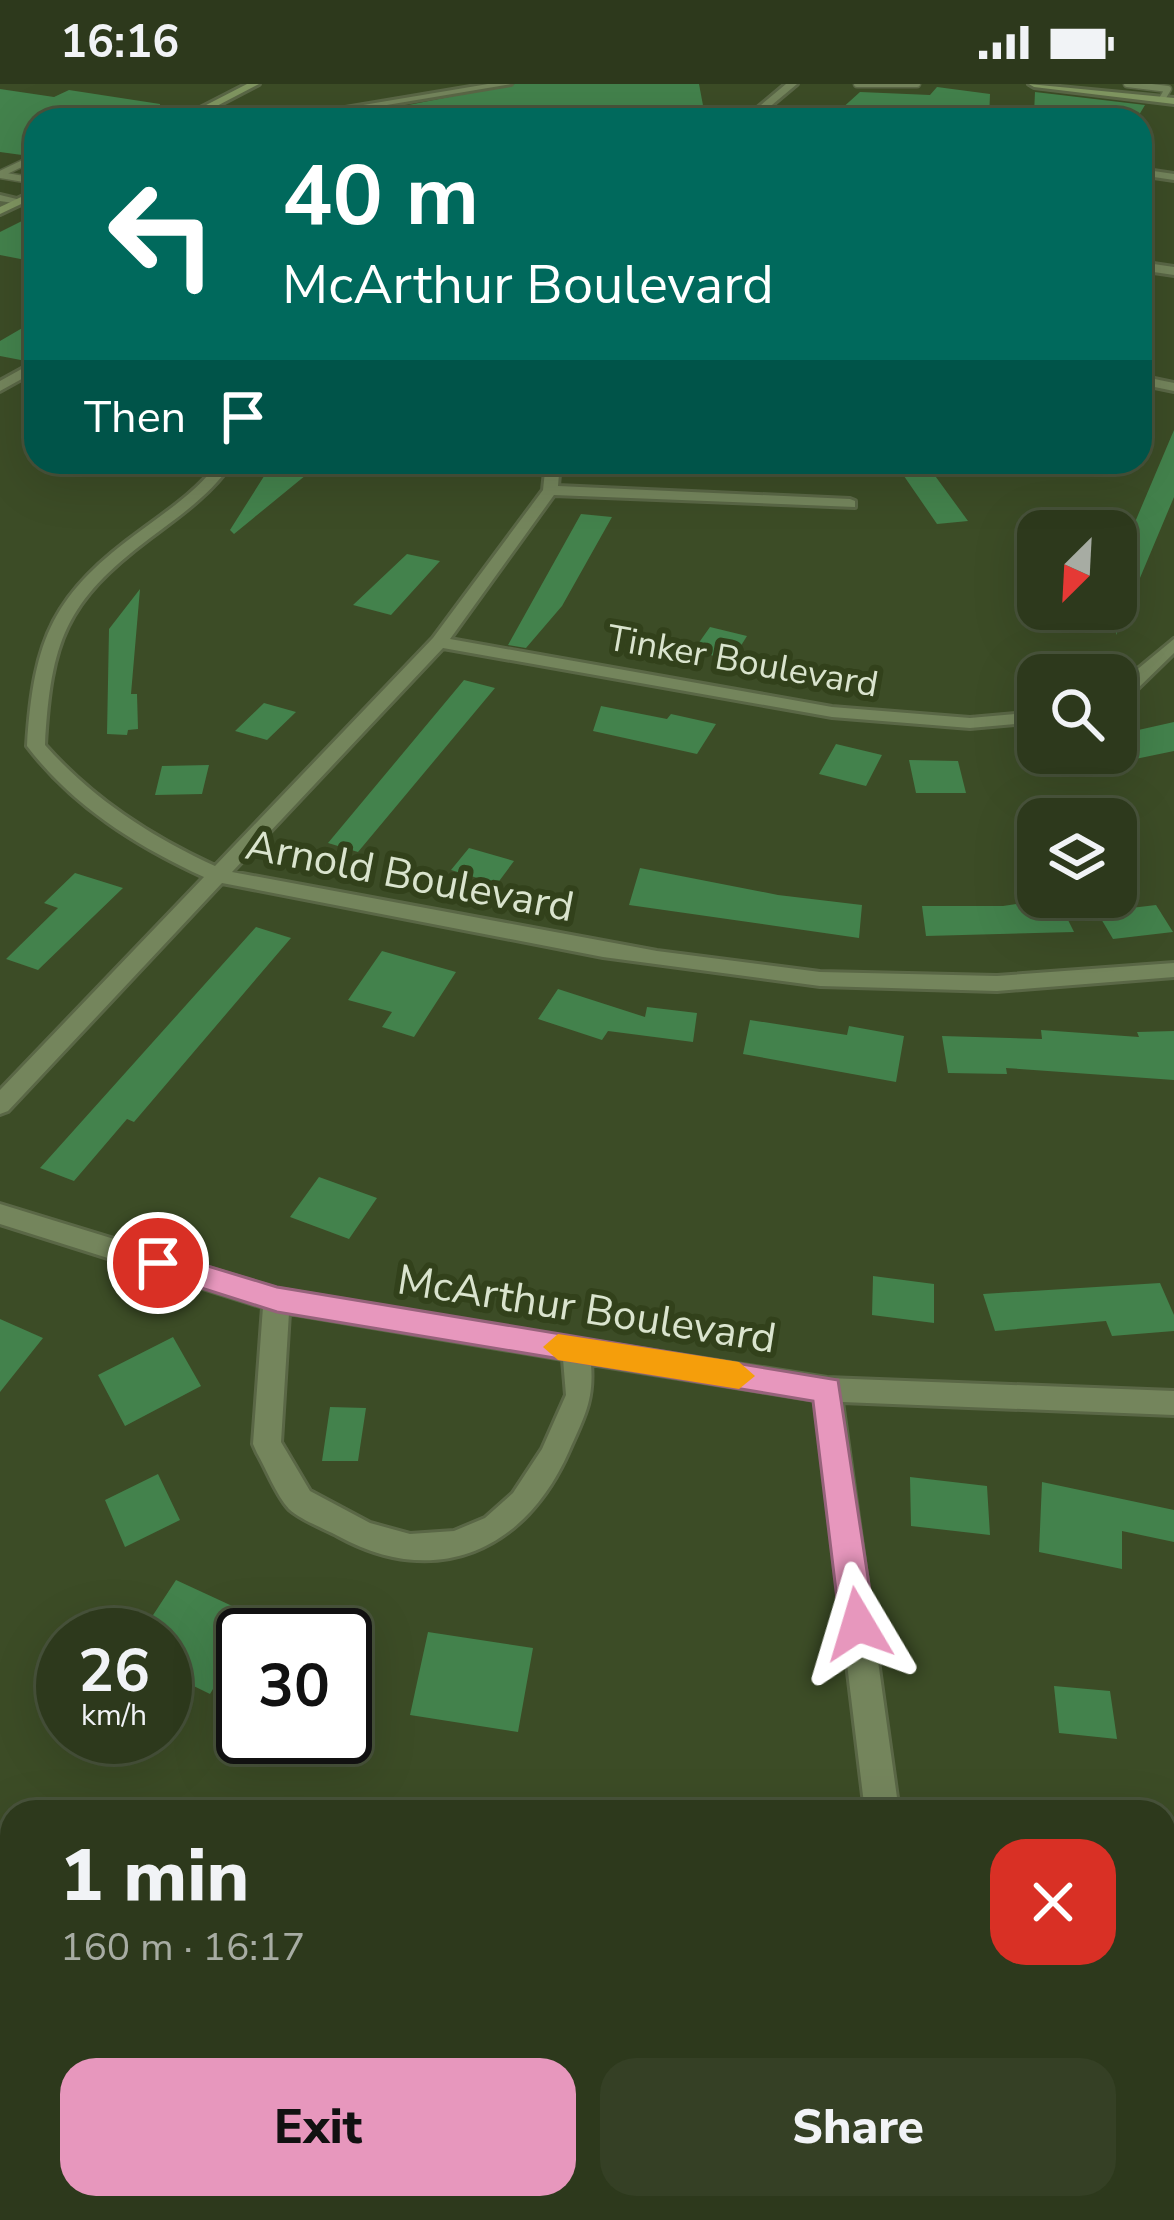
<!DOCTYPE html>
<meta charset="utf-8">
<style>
:root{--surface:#2d391c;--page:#354025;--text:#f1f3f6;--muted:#a7aca3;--line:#48533b;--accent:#e797bd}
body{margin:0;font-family:"Nunito Sans",sans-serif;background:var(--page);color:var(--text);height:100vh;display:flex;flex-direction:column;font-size:45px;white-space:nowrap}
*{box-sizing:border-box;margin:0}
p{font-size:39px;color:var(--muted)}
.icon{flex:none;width:66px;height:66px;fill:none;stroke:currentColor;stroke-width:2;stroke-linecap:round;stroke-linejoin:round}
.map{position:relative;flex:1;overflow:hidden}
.details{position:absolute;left:0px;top:1716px;width:1176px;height:420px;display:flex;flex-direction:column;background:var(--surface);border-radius:36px 36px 0 0;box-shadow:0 12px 48px #0002,0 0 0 3px var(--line)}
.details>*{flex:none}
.guide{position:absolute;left:24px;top:24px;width:1128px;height:366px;border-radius:36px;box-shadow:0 12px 48px #0002,0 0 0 3px var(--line);background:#00695c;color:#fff;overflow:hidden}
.needle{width:78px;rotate:204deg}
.fabs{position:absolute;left:1017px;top:426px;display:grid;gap:24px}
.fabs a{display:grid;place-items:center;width:120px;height:120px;border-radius:24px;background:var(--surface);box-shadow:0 12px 48px #0002,0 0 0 3px var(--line);font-size:60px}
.speed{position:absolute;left:36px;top:1524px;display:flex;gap:24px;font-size:60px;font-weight:700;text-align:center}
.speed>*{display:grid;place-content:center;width:156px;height:156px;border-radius:50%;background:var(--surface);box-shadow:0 12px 48px #0002,0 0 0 3px var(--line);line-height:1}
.speed small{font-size:30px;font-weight:400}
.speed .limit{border:6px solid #111;border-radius:18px;background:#fff;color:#111}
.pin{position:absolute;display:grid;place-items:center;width:102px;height:102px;color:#fff;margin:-51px;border:6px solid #fff;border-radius:50%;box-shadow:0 3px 12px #0007}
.me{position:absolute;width:132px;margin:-66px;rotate:353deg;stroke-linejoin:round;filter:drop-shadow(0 0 9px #0008)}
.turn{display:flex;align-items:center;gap:42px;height:252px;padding:0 60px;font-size:54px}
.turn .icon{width:156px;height:156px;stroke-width:2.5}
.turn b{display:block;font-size:84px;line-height:102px}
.then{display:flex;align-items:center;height:114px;padding:0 60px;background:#0003;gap:24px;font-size:45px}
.round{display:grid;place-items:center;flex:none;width:126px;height:126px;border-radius:36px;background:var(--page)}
.head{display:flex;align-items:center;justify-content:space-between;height:204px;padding:0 60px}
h1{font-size:72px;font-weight:800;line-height:90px}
.action{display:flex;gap:24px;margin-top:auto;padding:24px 60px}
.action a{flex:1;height:138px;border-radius:36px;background:var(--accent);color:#111;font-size:48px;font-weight:800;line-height:138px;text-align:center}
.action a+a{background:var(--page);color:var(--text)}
.status{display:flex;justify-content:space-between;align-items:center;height:84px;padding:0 60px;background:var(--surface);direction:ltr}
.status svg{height:33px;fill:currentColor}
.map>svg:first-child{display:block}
.building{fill:#43824c}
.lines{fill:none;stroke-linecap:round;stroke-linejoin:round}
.lane-casing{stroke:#5a6746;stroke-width:9}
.street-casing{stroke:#5a6746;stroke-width:6}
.secondary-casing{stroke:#5a6746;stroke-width:6}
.lane{stroke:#74855c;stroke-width:6}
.street{fill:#74855c;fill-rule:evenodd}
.secondary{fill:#809661;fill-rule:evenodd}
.route{fill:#e797bd;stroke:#96627b;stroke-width:3}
.slow{fill:#f59e0b}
.labels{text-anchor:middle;stroke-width:12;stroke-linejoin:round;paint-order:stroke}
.far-street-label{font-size:36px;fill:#dae4ce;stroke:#32411b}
.street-label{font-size:42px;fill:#dae4ce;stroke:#32411b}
</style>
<div class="status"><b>16:16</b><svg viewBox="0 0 49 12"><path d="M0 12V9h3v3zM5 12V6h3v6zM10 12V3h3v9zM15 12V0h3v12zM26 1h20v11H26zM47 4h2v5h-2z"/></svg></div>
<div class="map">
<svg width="1174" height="2136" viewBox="0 0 1174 2136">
<rect width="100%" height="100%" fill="#3c4c26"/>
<path class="building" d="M515,0H699L705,32L394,36L393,24Z
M937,3L990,10L989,36H829L860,8L930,11Z
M0,5L54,13L69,6L160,20L159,36H36V66L22,71L0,68Z
M1035,8L1145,21L1136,36L1081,29L1076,36L1034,30Z
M36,130V178L0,171V148Z
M36,236V273L26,277L0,272V257Z
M1174,346V413L1116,551V483Z
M273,378L317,382L234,450L230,446Z
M925,378L968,437L937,440L895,379Z
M581,430L612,433L562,522L526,564L508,561Z
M407,470L440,477L391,531L353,521Z
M140,505L131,610H137L138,645L128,646L127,651L107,650L109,545Z
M710,543L747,552L732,576L693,567Z
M464,596L495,604L358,768L328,759Z
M264,619L296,628L267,656L235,647Z
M601,622L667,635L671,630L716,640L697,670L593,647Z
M1174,638V667L1116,679V651Z
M836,660L882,671L866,702L819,690Z
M909,676L958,677L966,709H916Z
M209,681L202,710L155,711L162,682Z
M469,764L514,777L497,800L451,786Z
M640,784L778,811L862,821L859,854L629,821Z
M75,789L123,804L38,886L6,875L58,824L44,819Z
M1057,814L1074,848L926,852L922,822H1003Z
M1156,821L1173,848L1113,855L1097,828Z
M256,843L291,854L134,1038L127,1035L74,1097L40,1084Z
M382,867L456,888L414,953L382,943L392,928L348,916Z
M558,905L645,933L647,923L697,929L693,958L608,947L602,956L538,935Z
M750,936L847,951L849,942L904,952L896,998L743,970Z
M1041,946L1139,953L1137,948L1174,947V996L1006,984L1007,990L948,989L942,952L1042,955Z
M319,1093L377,1114L349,1155L290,1133Z
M873,1192L934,1200V1239L872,1231Z
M1160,1199L1174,1231V1247L1112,1252L1106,1237L995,1247L983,1210Z
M0,1235L43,1254L0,1308Z
M173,1253L201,1302L125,1342L98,1291Z
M330,1323L366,1324L358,1377H322Z
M158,1390L180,1436L125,1463L105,1416Z
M910,1393L987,1402L990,1451L911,1442Z
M1042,1398L1174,1426V1458L1122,1447V1485L1039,1468Z
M176,1496L256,1533L210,1610L165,1588V1551H140Z
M428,1548L533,1564L518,1648L410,1631Z
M1054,1602L1110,1607L1117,1655L1059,1649Z"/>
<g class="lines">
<g class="lane-casing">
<path id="lane" d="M857,0H917
M1127,0L1168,5L1162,15
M0,90L36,73
M0,91L30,96"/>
</g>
<g class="street-casing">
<path id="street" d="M488,0H511L298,36H274Z
M786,0H797L754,36H743Z
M1140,85L1174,90V96L1140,91Z
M0,111L25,117L20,120L0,117Z
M1140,178L1174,183V191L1140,186Z
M36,277V287L0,307V297Z
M1140,292L1174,299V307L1140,300Z
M219,378H233C211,410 181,431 150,454C65,518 51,557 45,661C93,715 150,752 215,782L433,554L543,406L546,378H560L558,402L850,415L855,417V423L554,411L450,555L832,623L970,634L1038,628V638L970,644L832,633L443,564L232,788L657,867L820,888L997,892L1174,879V893L997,907L820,902L603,873L222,799L8,1027L0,1030V1006L204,793C136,762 73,722 27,662C34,553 53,510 143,445C170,425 198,406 219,378Z
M1174,555V569L1134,608L1116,614V603Z
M0,1120L277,1205L576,1255L827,1294L1174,1307V1331L842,1318L899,1728H865L815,1316L591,1280C594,1317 584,1333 569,1367C525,1467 436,1506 338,1452C323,1444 301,1436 289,1425C276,1411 267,1386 257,1369L253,1360L263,1223L0,1140ZM289,1229L563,1275L566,1311L542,1365L513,1409L485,1434L454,1447L410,1450L370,1439L310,1407L281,1358Z
M1164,2015L1174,2020V2058L1164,2054Z"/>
</g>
<g class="secondary-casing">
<path id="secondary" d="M247,0H259L190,36H177Z
M1029,0L1174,14V20L1034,3Z
M36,106V113L0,130V123Z"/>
</g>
<use href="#lane" class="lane"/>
<use href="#street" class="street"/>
<use href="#secondary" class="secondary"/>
</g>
<path class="route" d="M158,1167L277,1203L838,1296L875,1540L870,1552L858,1557L845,1552L840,1540L813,1317L277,1228L148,1187L144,1179L148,1171Z"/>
<path class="slow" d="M558,1250L739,1278L755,1292L739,1305L558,1276L543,1263Z"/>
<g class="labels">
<g class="far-street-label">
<text transform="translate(743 576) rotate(10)" y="13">Tinker Boulevard</text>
</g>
<g class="street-label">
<text transform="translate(410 791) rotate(11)" y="15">Arnold Boulevard</text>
<text transform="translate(587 1224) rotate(9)" y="15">McArthur Boulevard</text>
</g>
</g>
</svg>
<div class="fabs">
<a><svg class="needle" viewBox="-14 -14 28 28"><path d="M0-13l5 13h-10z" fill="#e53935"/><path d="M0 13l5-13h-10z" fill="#a7aca3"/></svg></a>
<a><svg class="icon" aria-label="search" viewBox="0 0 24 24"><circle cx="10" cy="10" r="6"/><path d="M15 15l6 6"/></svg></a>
<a><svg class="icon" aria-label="layers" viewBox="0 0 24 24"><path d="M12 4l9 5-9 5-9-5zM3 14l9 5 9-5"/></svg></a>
</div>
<div class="speed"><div>26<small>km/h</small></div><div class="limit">30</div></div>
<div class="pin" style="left:158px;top:1179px;background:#d93025"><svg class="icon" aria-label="arrive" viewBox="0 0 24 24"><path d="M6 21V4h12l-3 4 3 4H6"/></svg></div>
<svg class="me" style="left:858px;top:1540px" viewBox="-20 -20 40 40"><path d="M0-17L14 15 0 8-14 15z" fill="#e797bd" stroke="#fff" stroke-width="4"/></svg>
<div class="guide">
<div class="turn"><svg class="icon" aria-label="left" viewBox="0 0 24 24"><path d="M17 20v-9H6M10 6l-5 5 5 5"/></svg><div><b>40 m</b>McArthur Boulevard</div></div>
<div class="then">Then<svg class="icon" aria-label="arrive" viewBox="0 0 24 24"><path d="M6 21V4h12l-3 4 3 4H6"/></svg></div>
</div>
<section class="details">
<div class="head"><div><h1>1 min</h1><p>160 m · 16:17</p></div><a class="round" style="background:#d93025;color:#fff"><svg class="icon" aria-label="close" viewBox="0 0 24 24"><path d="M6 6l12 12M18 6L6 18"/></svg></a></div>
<div class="action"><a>Exit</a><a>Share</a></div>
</section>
</div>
